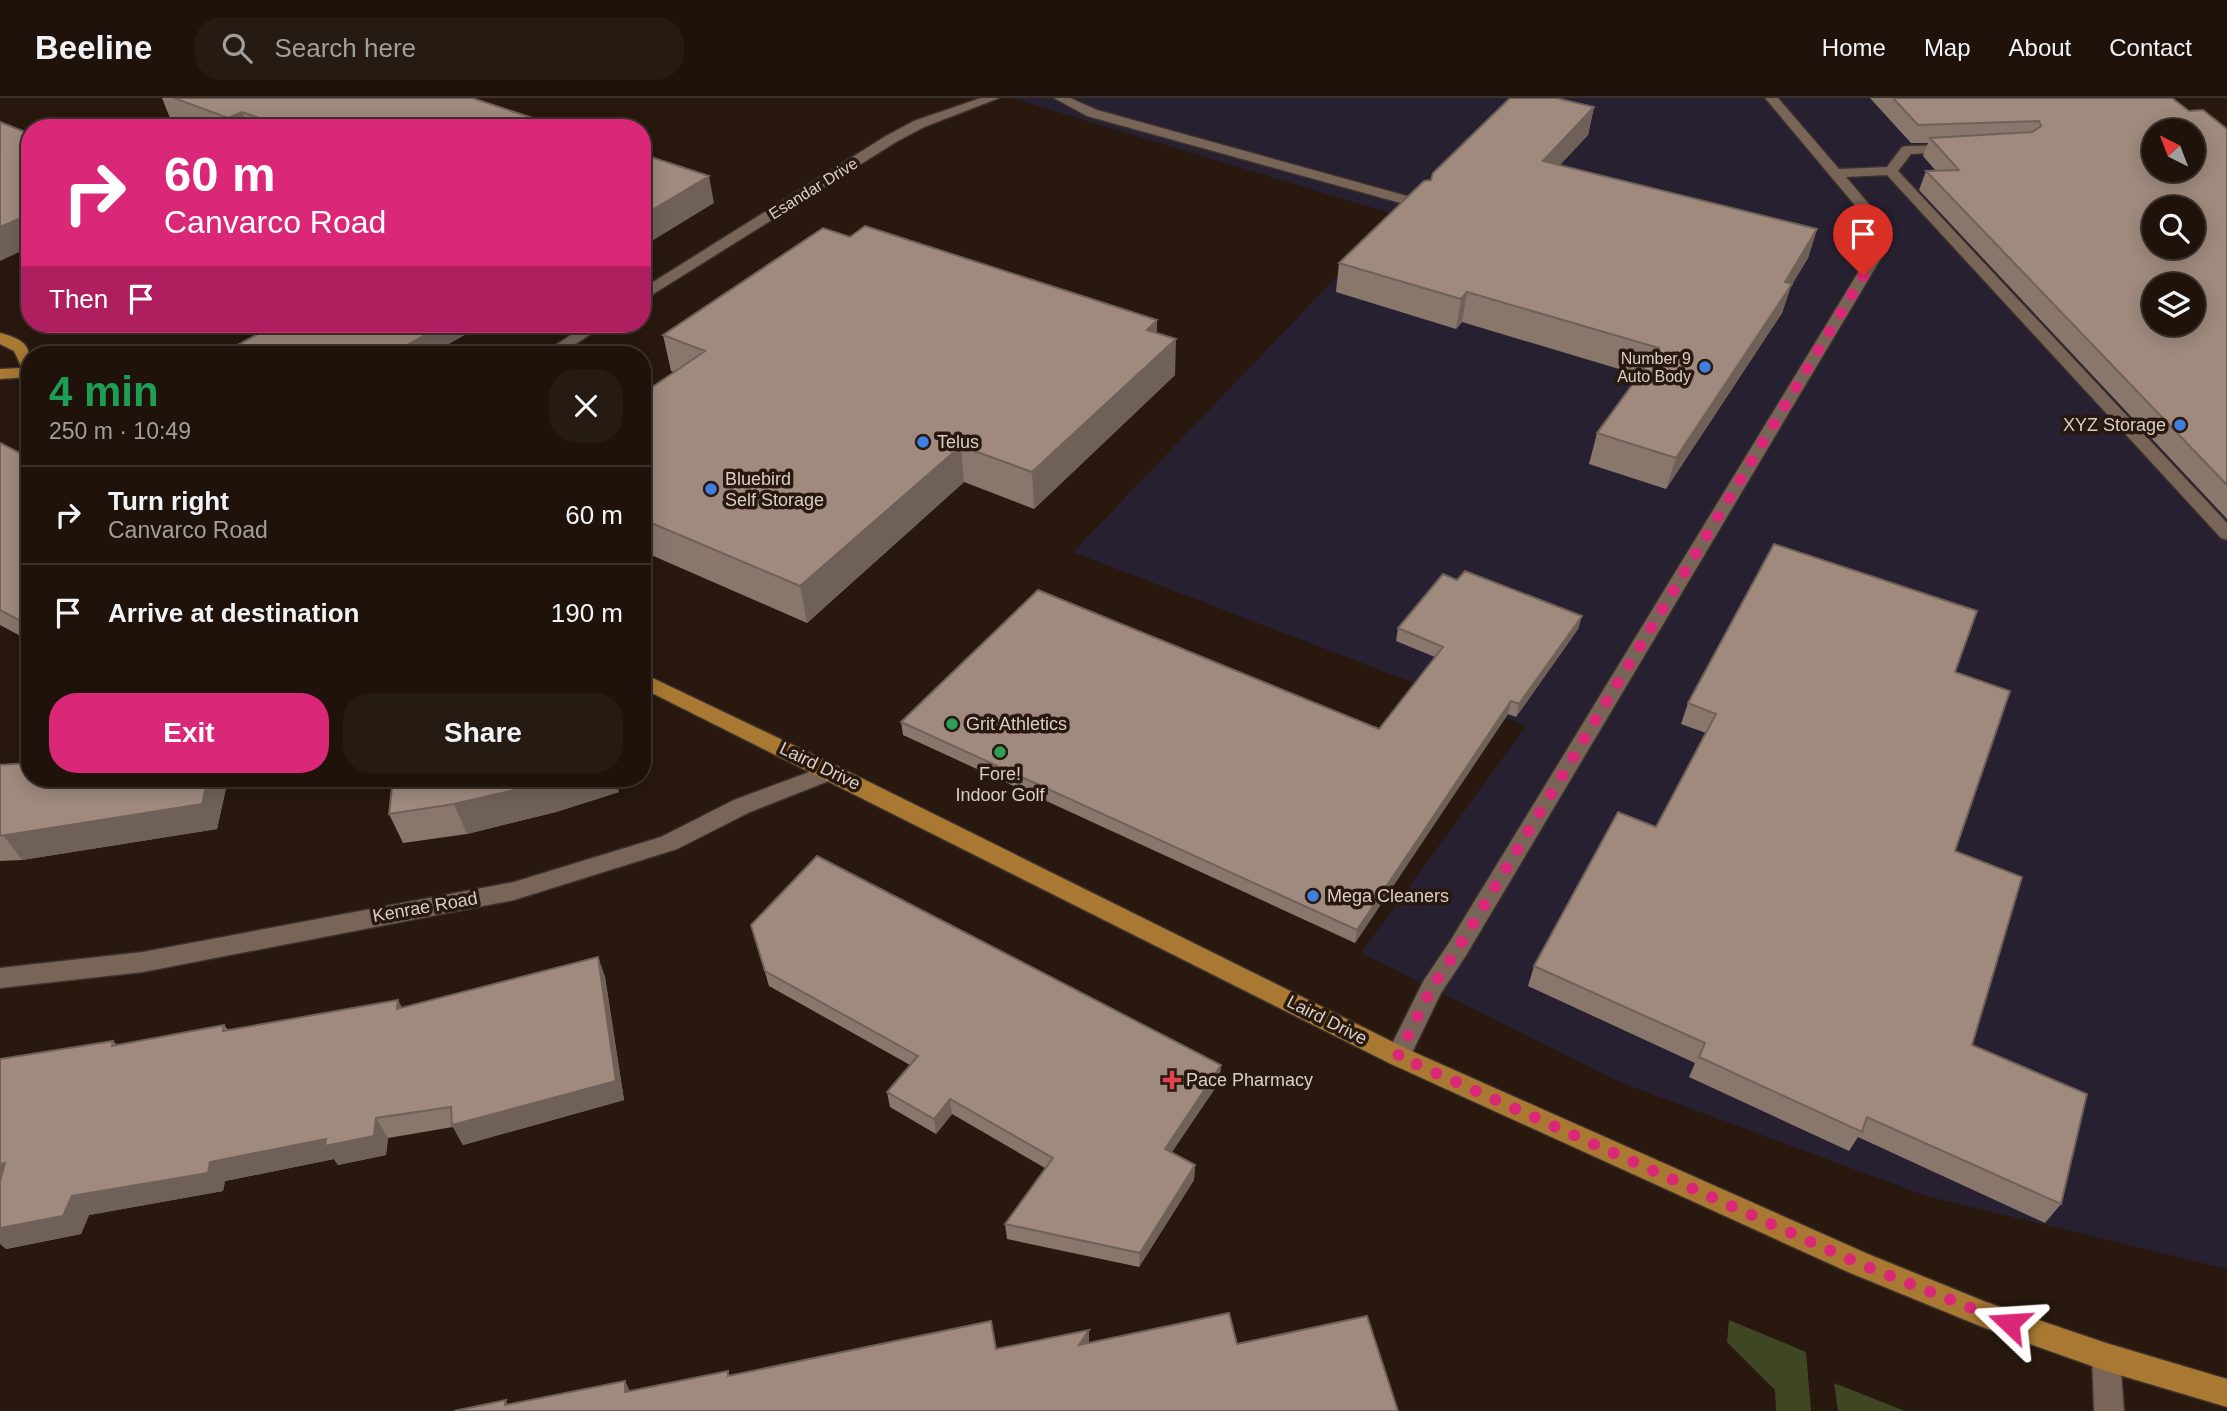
<!DOCTYPE html>
<meta charset="utf-8">
<style>
:root{--surface:#1e120a;--page:#261b13;--text:#f1f3f6;--muted:#a19e9c;--line:#3c322b;--accent:#db2777}
body{margin:0;font-family:Arial,sans-serif;background:var(--page);color:var(--text);height:100vh;display:flex;flex-direction:column;font-size:26px;white-space:nowrap}
*{box-sizing:border-box;margin:0}
p{font-size:23px;color:var(--muted)}
.icon{flex:none;width:38px;height:38px;fill:none;stroke:currentColor;stroke-width:2;stroke-linecap:round;stroke-linejoin:round}
.map{position:relative;flex:1;overflow:hidden}
.drawer{position:absolute;left:21px;top:248px;width:630px;height:441px;display:flex;flex-direction:column;background:var(--surface);border-radius:28px;box-shadow:0 4px 18px #0003,0 0 0 2px var(--line)}
.drawer>*{flex:none}
.guide{position:absolute;left:21px;top:21px;width:630px;height:214px;border-radius:28px;box-shadow:0 4px 18px #0003,0 0 0 2px var(--line);background:#db2777;color:#fff;overflow:hidden}
.needle{width:46px;rotate:318deg}
.controls{position:absolute;left:2142px;top:21px;display:grid;gap:14px}
.controls a{display:grid;place-items:center;width:63px;height:63px;border-radius:50%;background:var(--surface);box-shadow:0 4px 18px #0003,0 0 0 2px var(--line);font-size:35px}
.pin{position:absolute;display:grid;place-items:center;width:60px;height:60px;color:#fff;margin:-72px -30px;border-radius:50% 50% 50% 0;rotate:-45deg;box-shadow:0 0 7px #0007}
.pin .icon{rotate:45deg}
.me{position:absolute;width:77px;margin:-38px;rotate:290deg;stroke-linejoin:round;filter:drop-shadow(0 0 5px #0008)}
.turn{display:flex;align-items:center;gap:24px;height:147px;padding:0 28px;font-size:32px}
.turn .icon{width:91px;height:91px;stroke-width:2.5}
.turn b{display:block;font-size:49px;line-height:60px}
.then{display:flex;align-items:center;height:66px;padding:0 28px;background:#0003;gap:14px;font-size:26px}
.round{display:grid;place-items:center;flex:none;width:74px;height:74px;border-radius:28px;background:var(--page)}
.head{display:flex;align-items:center;justify-content:space-between;height:119px;padding:0 28px}
h1{font-size:42px;font-weight:700;line-height:52px;color:#1e9e55}
.primary-button{display:flex;gap:14px;margin-top:auto;padding:14px 28px}
.primary-button a{flex:1;height:80px;border-radius:28px;background:var(--accent);color:#fff;font-size:28px;font-weight:700;line-height:80px;text-align:center}
.primary-button a+a{background:var(--page);color:var(--text)}
ul{padding:0;list-style:none}
li{display:flex;align-items:center;gap:21px;height:98px;padding:0 28px;border-top:2px solid var(--line)}
li div{flex:1}
li b{display:block;font-size:26px}
li em{font-style:normal}
header{display:flex;align-items:center;gap:42px;box-sizing:border-box;height:98px;padding:0 35px;background:var(--surface);border-bottom:2px solid var(--line)}
header strong{font-size:33px}
nav{display:flex;gap:38px;margin-inline-start:auto;font-size:24px}
.search{width:490px;height:63px;background:var(--page);display:flex;align-items:center;gap:18px;box-sizing:border-box;padding:0 24px;border-radius:28px;color:var(--muted);font-size:26px}
.map>svg:first-child{display:block}
.industrial{fill:#262030;fill-rule:evenodd}
.green{fill:#3e4624}
.lines{fill:none;stroke-linecap:round;stroke-linejoin:round}
.minor-casing{stroke:#3c312c;stroke-width:3}
.major-casing{stroke:#3c312c;stroke-width:3}
.minor{fill:#786558;fill-rule:evenodd}
.major{fill:#a97933;fill-rule:evenodd}
.wall{fill:#89776c}
.shaded-wall{fill:#6f6158}
.building{fill:#9f8a7d;stroke:#6f6158;stroke-width:2;fill-rule:evenodd}
.route{stroke:#db2777;stroke-width:12;stroke-dasharray:0 21.6}
.shop-dot{fill:#3f7fe0;stroke:#28180e;stroke-width:2.5}
.leisure-dot{fill:#2e9e5b;stroke:#28180e;stroke-width:2.5}
.health-dot{fill:#e0444e;stroke:#28180e;stroke-width:2.5}
.labels{text-anchor:middle;stroke-width:7;stroke-linejoin:round;paint-order:stroke}
.far-street-label{font-size:16px;fill:#dacfc8;stroke:#28180e}
.far-poi-label{font-size:16px;fill:#dacfc8;stroke:#28180e;text-anchor:end}
.poi-label{font-size:18px;fill:#dacfc8;stroke:#28180e;text-anchor:start}
.street-label{font-size:18px;fill:#dacfc8;stroke:#28180e}
</style>
<header>
<strong>Beeline</strong>
<div class="search"><svg class="icon" aria-label="search" viewBox="0 0 24 24"><circle cx="10" cy="10" r="6"/><path d="M15 15l6 6"/></svg>Search here</div>
<nav><a>Home</a><a>Map</a><a>About</a><a>Contact</a></nav>
</header>
<div class="map">
<svg width="2227" height="1313" viewBox="0 0 2227 1313">
<rect width="100%" height="100%" fill="#28180e"/>
<path class="industrial" d="M1011,0H2165L2227,50V1171L1926,1098L1617,983L1361,855L1526,628L1073,454L1396,117ZM2154,33H2193V72H2154ZM2154,110H2193V149H2154ZM2154,187H2193V226H2154Z"/>
<path class="green" d="M1729,1222L1806,1254L1811,1313H1776L1775,1292L1727,1244Z
M1834,1285L1905,1313H1838Z"/>
<g class="lines">
<g class="minor-casing">
<path id="minor" d="M981,0H999L924,29L896,44L642,203V191L886,38L914,23Z
M1054,0H1070L1097,12L1425,103L1427,106L1425,109H1415L1087,18Z
M1765,0H1778L1839,71L1887,69L1902,49L1907,48L1957,47V53L1952,54L1911,56L1898,73L2227,425V442L2221,440L1887,77L1846,79L1873,111L1884,155L1465,859L1441,895L1407,965L1398,969L1389,965L1386,958L1424,882L1449,845L1870,155L1859,112Z
M588,226H606L559,257H540Z
M831,666L839,669L842,674L839,679L750,714L677,751L514,802L143,874L0,890V870L143,854L514,784L661,739L734,702Z
M2106,1245L2116,1249L2120,1259L2124,1313H2094L2092,1259L2096,1249Z"/>
</g>
<g class="major-casing">
<path id="major" d="M0,235C32,243 30,252 30,279L0,281V271L22,270L14,253L0,246Z
M642,575L839,669L1407,951L1868,1156L1986,1204L2106,1245L2227,1281V1309L2106,1273L1985,1230L1848,1174L1389,965L642,590Z"/>
</g>
<use href="#minor" class="minor"/>
<use href="#major" class="major"/>
</g>
<path class="wall" d="M162,0H472L563,30H196L170,20Z
M1870,0H2172L2189,13L2227,31V421L1919,92L1926,73H1936L1923,58L1928,45H1911Z
M1594,9L1588,37L1560,67L1817,131L1808,160L1791,188L1782,215L1666,391L1589,366L1597,335L1639,277L1462,224L1456,231L1336,194L1339,165L1431,82Z
M1157,235L1175,277L1034,411L964,384L807,525L642,453V296L674,274L671,273L663,237Z
M0,345L30,360V543L0,527Z
M1457,482L1582,518L1578,531L1516,619L1508,616L1355,845L903,637L901,624L1379,631L1435,559L1396,543L1398,530Z
M1955,574V753L1972,947L2061,1106L2045,1125L1858,1039L1849,1053L1689,979L1695,965L1528,888L1534,868L1656,729L1706,635L1681,626L1688,605Z
M0,667L30,681H228L217,731L22,762L0,763Z
M393,681H619L615,684L619,694L556,714L467,736L403,745L389,716Z
M751,827L1220,983L1171,1055L1195,1067L1194,1082L1139,1169L1007,1141L1005,1126L1045,1070L952,1016L936,1036L890,1009L887,994L910,967L769,888Z
M598,859L605,879L624,1002L463,1047L453,1029L388,1040L386,1057L338,1067L334,1061L225,1083L223,1093L89,1117L81,1136L6,1151L113,943L117,947L224,927L228,932L402,910Z"/>
<path class="shaded-wall" d="M1594,9L1588,37L1537,91L1543,63Z
M242,14L249,30H232L228,20Z
M709,78L714,105L642,149V118Z
M30,116V149L0,163V129Z
M1817,131L1808,160L1791,188L1782,215L1666,391L1676,360Z
M1467,194L1462,224L1456,231L1461,201Z
M1157,222V257L1147,232Z
M444,226L482,227L430,257H390Z
M1176,241L1175,277L1034,411L1032,374Z
M961,348L964,384L807,525L800,488Z
M1582,518L1578,531L1516,619L1519,606Z
M1511,603L1508,616L1355,845L1357,832Z
M208,681H228L217,731L22,762L3,737Z
M558,681H619L615,684L619,694L556,714L467,736L454,706Z
M598,859L605,879L624,1002L463,1047L452,1027Z
M398,902L409,922L397,911Z
M1221,967L1220,983L1164,1066L1165,1051Z
M950,1001L952,1016L936,1036L934,1021Z
M376,1020L388,1040L386,1057L338,1067L334,1061L225,1083L223,1093L89,1117L81,1136L6,1151L0,1146V1130L72,1098Z
M5,1065L0,1088V1066Z
M1195,1067L1194,1082L1139,1169L1140,1155Z
M1089,1232V1249L1079,1247Z
M625,1283L633,1299L625,1294Z"/>
<path class="building" d="M174,0H472L563,30H288L242,14L228,20Z
M1510,0H1556L1594,9L1543,63L1817,131L1785,184L1792,186L1676,360L1597,335L1659,250L1467,194L1461,201L1339,165L1424,83L1431,82L1433,75Z
M1893,0H2172L2189,13L2203,12L2227,31V387L1926,73L1959,72L1930,40L2032,34L2041,28L2039,23L1918,27ZM2154,33H2193V72H2154ZM2154,110H2193V149H2154ZM2154,187H2193V226H2154Z
M0,24L30,36V116L0,129Z
M642,56L709,78L642,118Z
M865,128L1157,222L1147,232L1176,241L1032,374L961,348L800,488L642,421V296L705,253L663,237L823,130L850,139Z
M276,226H444L390,257H224L221,256Z
M0,345L30,360V528L0,512Z
M1774,446L1977,513L1955,574L2010,593L1955,753L2022,779L1972,947L2087,996L2061,1106L1867,1019L1862,1034L1699,959L1705,945L1534,868L1618,714L1656,729L1716,616L1688,605Z
M1465,473L1582,518L1519,606L1511,603L1357,832L901,624L1038,492L1379,631L1443,549L1398,530L1443,476L1457,482Z
M30,665V681H208L202,706L0,738V667Z
M393,681H558L545,685L454,706L389,716Z
M817,758L1221,967L1165,1051L1195,1067L1140,1155L1005,1126L1053,1060L950,1001L934,1021L887,994L918,958L765,873L751,827Z
M598,859L616,983L452,1027L451,1009L376,1020L374,1038L325,1048L326,1041L210,1064L208,1075L72,1098L63,1118L0,1130V1083L5,1065L0,1066V961L113,943L112,948L224,927L223,933L398,902L397,911Z
M1229,1215L1237,1246L1367,1218L1398,1313H454L506,1302L505,1307L625,1283V1294L728,1273V1278L991,1223L996,1251L1089,1232L1079,1247Z"/>
<g class="lines">
<path class="route" d="M1863,178L1457,852L1432,889L1398,958L1858,1165L2009,1225"/>
</g>
<g class="shop-dot">
<circle cx="1705" cy="269" r="7"/>
<circle cx="2180" cy="327" r="7"/>
<circle cx="923" cy="344" r="7"/>
<circle cx="711" cy="391" r="7"/>
<circle cx="1313" cy="798" r="7"/>
</g>
<g class="leisure-dot">
<circle cx="952" cy="626" r="7"/>
<circle cx="1000" cy="654" r="7"/>
</g>
<path class="health-dot" d="M1168.5 971.5h7v7h7v7h-7v7h-7v-7h-7v-7h7z"/>
<g class="labels">
<g class="far-street-label">
<text transform="translate(813 90) rotate(-32)" y="6">Esandar Drive</text>
</g>
<g class="far-poi-label">
<text x="1691" y="266">Number 9<tspan x="1691" dy="18">Auto Body</tspan></text>
</g>
<g class="poi-label">
<text x="2166" y="333" text-anchor="end">XYZ Storage</text>
<text x="937" y="350">Telus</text>
<text x="725" y="387">Bluebird<tspan x="725" dy="21">Self Storage</tspan></text>
<text x="966" y="632">Grit Athletics</text>
<text x="1000" y="682" text-anchor="middle">Fore!<tspan x="1000" dy="21">Indoor Golf</tspan></text>
<text x="1327" y="804">Mega Cleaners</text>
<text x="1186" y="988">Pace Pharmacy</text>
</g>
<g class="street-label">
<text transform="translate(820 668) rotate(26)" y="6">Laird Drive</text>
<text transform="translate(425 809) rotate(-10)" y="6">Kenrae Road</text>
<text transform="translate(1327 922) rotate(27)" y="6">Laird Drive</text>
</g>
</g>
</svg>
<div class="controls">
<a><svg class="needle" viewBox="-14 -14 28 28"><path d="M0-13l5 13h-10z" fill="#e53935"/><path d="M0 13l5-13h-10z" fill="#a19e9c"/></svg></a>
<a><svg class="icon" aria-label="search" viewBox="0 0 24 24"><circle cx="10" cy="10" r="6"/><path d="M15 15l6 6"/></svg></a>
<a><svg class="icon" aria-label="layers" viewBox="0 0 24 24"><path d="M12 4l9 5-9 5-9-5zM3 14l9 5 9-5"/></svg></a>
</div>
<div class="pin" style="left:1863px;top:178px;background:#d93025"><svg class="icon" aria-label="arrive" viewBox="0 0 24 24"><path d="M6 21V4h12l-3 4 3 4H6"/></svg></div>
<svg class="me" style="left:2009px;top:1225px" viewBox="-20 -20 40 40"><path d="M0-17L14 15 0 8-14 15z" fill="#db2777" stroke="#fff" stroke-width="4"/></svg>
<div class="guide">
<div class="turn"><svg class="icon" aria-label="right" viewBox="0 0 24 24"><path d="M7 20v-9h11M14 6l5 5-5 5"/></svg><div><b>60 m</b>Canvarco Road</div></div>
<div class="then">Then<svg class="icon" aria-label="arrive" viewBox="0 0 24 24"><path d="M6 21V4h12l-3 4 3 4H6"/></svg></div>
</div>
<section class="drawer">
<div class="head"><div><h1>4 min</h1><p>250 m · 10:49</p></div><a class="round"><svg class="icon" aria-label="close" viewBox="0 0 24 24"><path d="M6 6l12 12M18 6L6 18"/></svg></a></div>
<ul>
<li><svg class="icon" aria-label="right" viewBox="0 0 24 24"><path d="M7 20v-9h11M14 6l5 5-5 5"/></svg><div><b>Turn right</b><p>Canvarco Road</p></div><em>60 m</em></li>
<li><svg class="icon" aria-label="arrive" viewBox="0 0 24 24"><path d="M6 21V4h12l-3 4 3 4H6"/></svg><div><b>Arrive at destination</b></div><em>190 m</em></li>
</ul>
<div class="primary-button"><a>Exit</a><a>Share</a></div>
</section>
</div>
